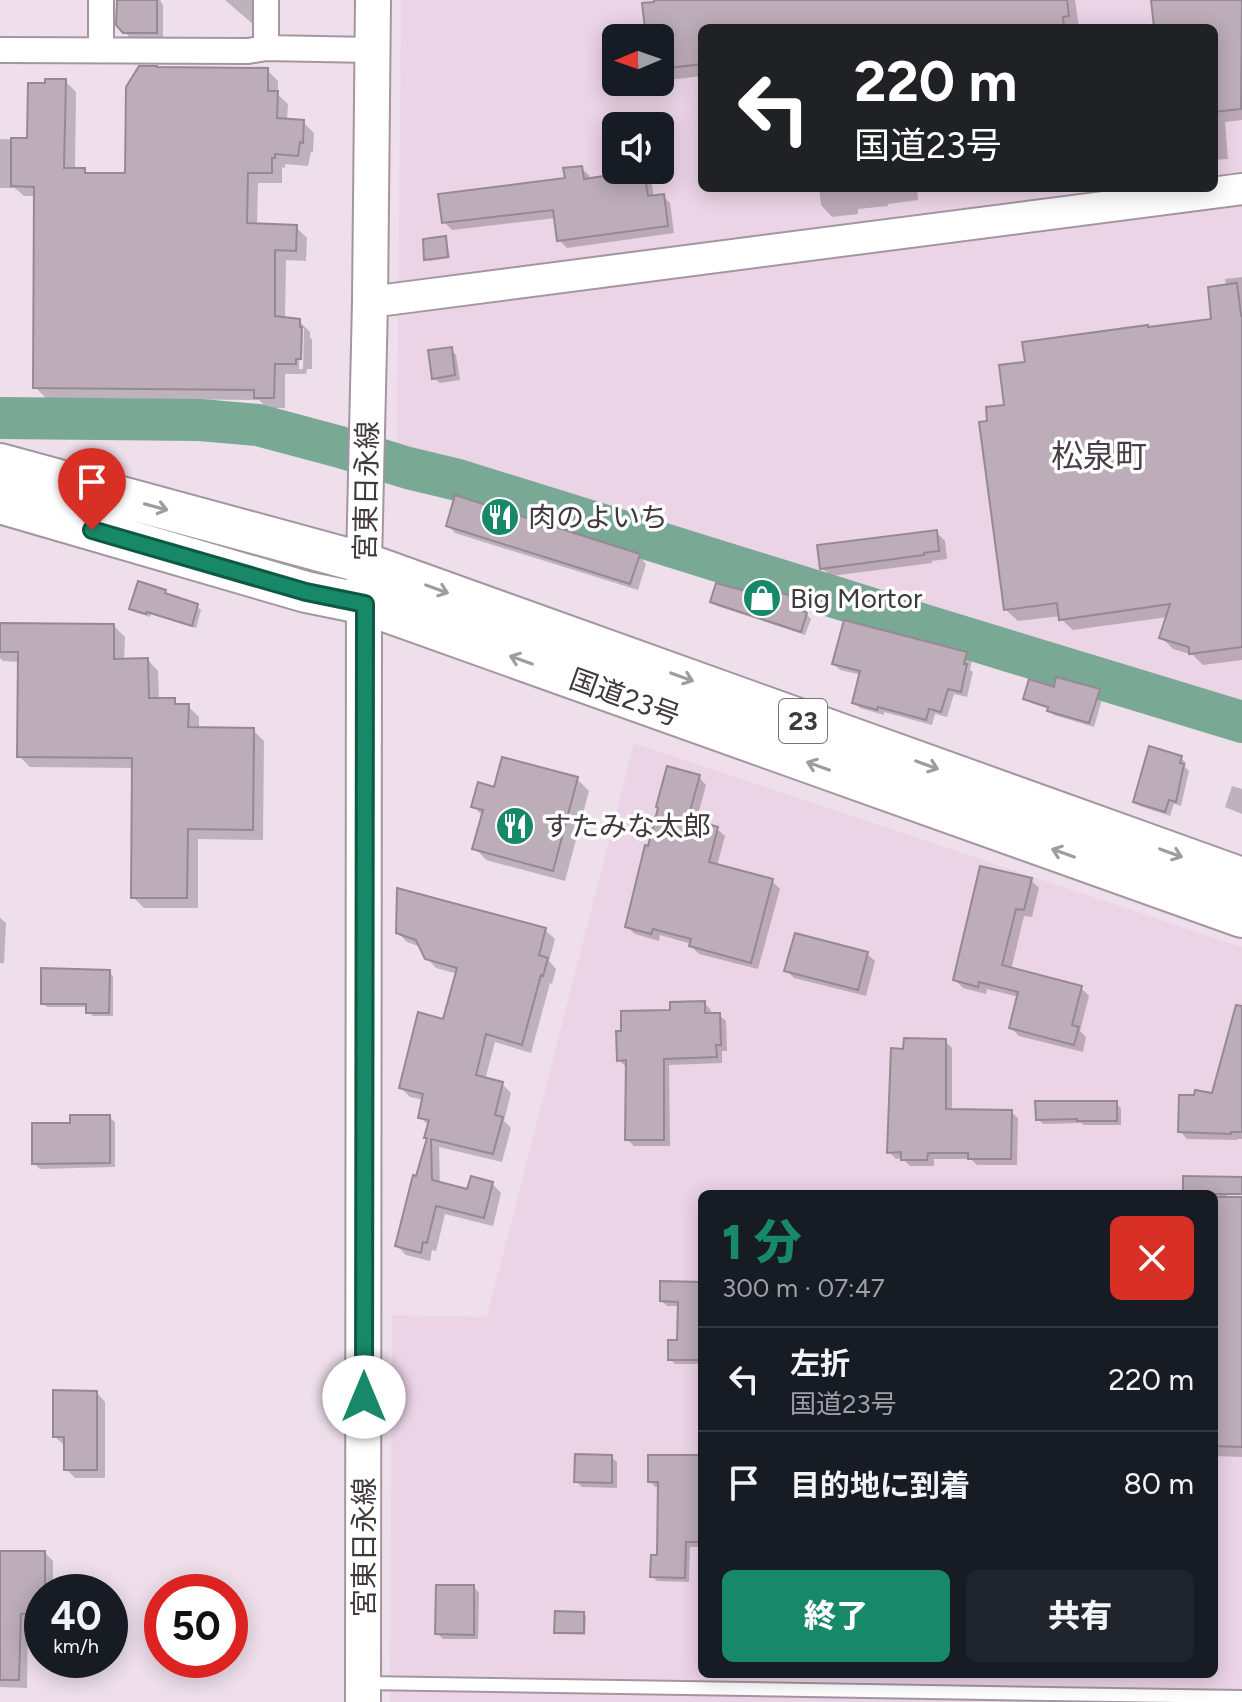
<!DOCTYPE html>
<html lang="ja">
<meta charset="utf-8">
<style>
:root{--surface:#171b24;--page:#20242c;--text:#f1f3f6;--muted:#9ea1a6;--line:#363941;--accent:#178868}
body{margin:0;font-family:Figtree,"Noto Sans JP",sans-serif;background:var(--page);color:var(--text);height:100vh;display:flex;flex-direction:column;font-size:30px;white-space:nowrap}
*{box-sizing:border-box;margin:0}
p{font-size:26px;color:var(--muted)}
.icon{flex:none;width:44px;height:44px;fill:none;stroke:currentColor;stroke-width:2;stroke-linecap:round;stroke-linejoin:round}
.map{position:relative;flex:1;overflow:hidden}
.details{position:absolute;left:698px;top:1190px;width:520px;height:488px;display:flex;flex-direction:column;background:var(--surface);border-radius:12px;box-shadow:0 4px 20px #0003}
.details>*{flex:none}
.banner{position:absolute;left:698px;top:24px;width:520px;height:168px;border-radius:12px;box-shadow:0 4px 20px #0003;background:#202124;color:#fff;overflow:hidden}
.needle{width:52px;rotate:268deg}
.buttons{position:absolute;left:602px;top:24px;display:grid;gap:16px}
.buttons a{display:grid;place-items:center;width:72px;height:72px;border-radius:12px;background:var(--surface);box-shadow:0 4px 20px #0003;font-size:40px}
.speed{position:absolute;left:24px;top:1574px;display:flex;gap:16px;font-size:40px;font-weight:700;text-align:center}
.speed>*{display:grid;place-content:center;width:104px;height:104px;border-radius:50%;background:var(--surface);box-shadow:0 4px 20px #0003;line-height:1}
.speed small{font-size:20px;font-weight:400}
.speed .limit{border:12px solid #d22;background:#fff;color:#111}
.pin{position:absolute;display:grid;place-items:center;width:68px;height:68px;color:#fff;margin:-82px -34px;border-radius:50% 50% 50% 0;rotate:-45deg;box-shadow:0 0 8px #0007}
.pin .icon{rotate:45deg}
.me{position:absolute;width:88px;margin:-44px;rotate:0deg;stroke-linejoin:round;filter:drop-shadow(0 0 6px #0008)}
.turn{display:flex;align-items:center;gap:28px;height:168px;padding:0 24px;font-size:36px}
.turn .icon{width:104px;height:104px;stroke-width:2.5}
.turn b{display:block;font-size:56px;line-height:68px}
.round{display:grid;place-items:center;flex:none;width:84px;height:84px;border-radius:12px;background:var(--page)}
.summary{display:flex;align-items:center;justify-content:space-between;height:136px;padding:0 24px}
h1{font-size:48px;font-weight:800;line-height:60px;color:var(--accent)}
.action{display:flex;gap:16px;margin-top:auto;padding:16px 24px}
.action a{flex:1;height:92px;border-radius:12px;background:var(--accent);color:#fff;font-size:32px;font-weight:800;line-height:92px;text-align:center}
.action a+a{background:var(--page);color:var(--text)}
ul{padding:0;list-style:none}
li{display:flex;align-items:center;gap:24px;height:104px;padding:0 24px;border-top:2px solid var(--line)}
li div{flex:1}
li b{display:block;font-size:30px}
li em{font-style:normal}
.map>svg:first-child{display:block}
.built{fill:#ebd4e5;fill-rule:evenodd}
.shadow{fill:#0003;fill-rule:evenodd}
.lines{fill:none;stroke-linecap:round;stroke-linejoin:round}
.river{stroke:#79a895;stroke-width:42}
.building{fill:#bcadb8;stroke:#978994;stroke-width:2}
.service-casing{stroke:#a496a1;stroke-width:16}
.minor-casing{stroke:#a496a1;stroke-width:28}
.tertiary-casing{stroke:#a496a1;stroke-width:34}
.secondary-casing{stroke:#a496a1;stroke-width:38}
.trunk-casing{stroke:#a496a1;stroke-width:44}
.service{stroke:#fff;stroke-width:12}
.minor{stroke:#fff;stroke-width:24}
.tertiary{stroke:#fff;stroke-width:30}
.secondary{stroke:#fff;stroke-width:34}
.trunk{stroke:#fff;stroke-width:40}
.oneway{stroke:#a09c9e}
.route-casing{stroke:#0f5844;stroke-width:20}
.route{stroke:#178868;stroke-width:14}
.labels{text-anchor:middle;stroke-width:7;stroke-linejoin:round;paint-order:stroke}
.shield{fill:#fff;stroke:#797478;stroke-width:2}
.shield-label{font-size:26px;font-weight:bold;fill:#40393e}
.street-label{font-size:28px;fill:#40393e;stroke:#fff}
.poi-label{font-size:28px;fill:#40393e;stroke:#fff;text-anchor:start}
.quarter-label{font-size:32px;fill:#493d46;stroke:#fff}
</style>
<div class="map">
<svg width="1242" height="1702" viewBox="0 0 1242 1702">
<rect width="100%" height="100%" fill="#eedfeb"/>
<path class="built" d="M401,0H1242V700L397,448ZM702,28H1214V188H702ZM616,38H660V82H616ZM616,126H660V170H616Z
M634,743L1242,947V1702H390L392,1315L487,1317ZM702,1194H1214V1674H702Z"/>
<path class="shadow" d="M118,0H160L163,5V39H131L124,31Z
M225,0H255L254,25Z
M656,0H1075L1079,27L702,28V76L660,81V38H644L642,24H646L656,4Z
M1152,0H1242V120L1225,122L1228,159L1214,160V28H1156Z
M267,70L278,81V95L288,104L287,121L303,122L314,133L313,152H311L308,166L285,164V168L282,167V183H258L257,225L296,227L307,238L306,261L286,260L285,319L299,321L310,332V337L312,340V369H307L306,374H285V408H267L259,400L46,398L35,387L36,196H24L15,188H0V139L29,140L65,81L76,92L75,170H84L89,175H127ZM300,328H304L303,369H299Z
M581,168L589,175L590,180L643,172L651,180L654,197L663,196L670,203L674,233L567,248L559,240L556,218L452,230L444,222L567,180Z
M819,188H917L918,200L888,204V206L858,209V214L832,217L821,205Z
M445,238L447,241L450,258L428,261L426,259Z
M1242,277V660L1203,665L1193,655L1173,649L1161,637L1168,617L1073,630L1061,619V616L1018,621L1006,610L990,423L1006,407L1027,364L1149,329L1213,320L1226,286L1225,279Z
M451,349L456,355L460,380L440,383L434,378Z
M448,525L639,556L646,564L638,590L455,533Z
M936,532L945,541L947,559L932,561V563L831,576L822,568Z
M165,592L169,596L197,606L201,610L196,628L151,614L150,617L135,612L131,608Z
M713,602H803L808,606L805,613L811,619L805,635L717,606Z
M0,625L114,626L125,637L124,661L148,660L158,671L159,700H174L180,706H188L199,717V729L253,730L264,741L263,840L198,839V908H144L133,897L134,768L30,767L19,756L20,662L3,661L0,658Z
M966,654L972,660L970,670L973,672L967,697L954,694L947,717L935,714L932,725L884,712V715L860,708L854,702L861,675L840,670L834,664Z
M1055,689L1098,691L1103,696L1094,727L1054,715L1049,709L1031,703L1026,698Z
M1181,758L1186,763L1185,767L1189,771L1181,806L1174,804L1170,816L1140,806L1135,801Z
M699,777L706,785L696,822L717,829L725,836L717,866L772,881L780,889L758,969L699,954L691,946L692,944L660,935L659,941L635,934L627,927L649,849Z
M577,779L589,791L565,881L486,860L475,848L483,816L473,806L496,789Z
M1232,786L1242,789V814L1225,807Z
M1031,880L1039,888L1032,917L1024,916L1011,970L1081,988L1089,996L1080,1031L1086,1037L1083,1052L1019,1036L1011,1028L1019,997L987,989L986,994L963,988L955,980Z
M0,918L6,923L4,963H0Z
M545,930L555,939L549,961L556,969L552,984L550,983L531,1053L495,1042L485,1080L502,1084L511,1093L504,1121L511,1128L502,1162L439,1147L440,1184L469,1192L492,1183L501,1193L493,1226L445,1214L436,1251L432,1250L430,1261L406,1255L397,1246L429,1139V1126L420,1117L424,1100L410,1097L401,1088L444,1022L458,974L436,968L427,958L421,947L407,942L398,933Z
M867,954L875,961L866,996L794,978L786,970Z
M109,972L113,976V1016H93L88,1012V1007H47L43,1003Z
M704,1003L711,1010V1015H719L726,1021L727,1051H722V1063L669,1065L670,1146H634L627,1139L628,1066L626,1067L619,1060L672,1012Z
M1242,1035V1139H1237V1140L1187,1139L1180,1131L1214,1096Z
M945,1041L952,1048V1111L1011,1112L1018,1118L1017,1165H977L971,1159H934V1166H910L902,1158L896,1159L889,1152Z
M1116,1103L1121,1108V1125H1084L1081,1123L1043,1124L1038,1119Z
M109,1117L115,1122V1167L40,1169L34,1163L72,1125Z
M1227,1190V1199H1242V1457L1214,1456V1194H1185Z
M702,1284V1364H675L670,1359L679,1342L680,1306H667L662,1301Z
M97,1393L105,1402V1478H75L66,1469L64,1445L55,1437Z
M611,1457L617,1462V1488L582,1487L576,1481Z
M702,1457V1547H690L689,1582L657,1581L652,1576L659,1557L660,1487H655L650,1481Z
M1214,1496L1215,1497L1214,1559Z
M0,1553H45L53,1561V1592H42V1622L28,1621L27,1688L0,1687Z
M474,1587L479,1593L478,1639H443L437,1633Z
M583,1614L586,1616L585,1635L559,1634L557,1632Z"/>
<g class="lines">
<path class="river" d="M0,418L200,420L258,425L340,447L408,468L458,480L937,629L1242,722"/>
</g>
<path class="building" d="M117,0H157V33H123L116,25Z
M654,0H1067L1069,16L1063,17L1064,28H702V64L660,69V38H646L642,3L654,2Z
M1151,0H1242L1241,109L1214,112V28H1154Z
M139,66H157V67L268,68V91H278L277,118L304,120L303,143L300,142L298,156L275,154V158H272V173H248L247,223L297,225L296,251L275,250V316L300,319V327H302L301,359H296V364H275L274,398H254V390L33,388L34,187L11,186V138H27L28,83H45V79H66L64,168H85V173H125L126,87Z
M582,166L584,179L644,170L648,196L664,194L668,226L557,241L553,210L442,223L438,194L565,178L563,168Z
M446,236L448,257L424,260L423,239Z
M1237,283L1241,315L1242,314V647L1189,654V647L1159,638L1170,604L1059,620L1057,603L1004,610L979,422L987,421L986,407L1004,405L999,365L1025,362L1022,342L1148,325V327L1211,319L1208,287Z
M452,347L455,375L432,379L428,350Z
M455,495L640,554L630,584L446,526Z
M937,530L939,551L924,553V555L820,569L817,545Z
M138,581L166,590L165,593L198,604L192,626L147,612L146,614L129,609Z
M716,583L775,599L778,592L804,600L801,610L807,613L801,632L710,602Z
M844,620L967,652L964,664H967L961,692L948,689L941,712L929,709L926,720L878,707L877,710L852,703L860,671L832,664Z
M0,623L114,624V659L148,658L149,698H175V704H189L188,727L254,728L253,830L188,829L187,898H131L132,758L17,757L18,652H0Z
M1056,677L1100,689L1089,723L1047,711L1048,707L1023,699L1029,679L1054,687Z
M1149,746L1182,756L1180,763L1184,764L1176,802L1169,800L1165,812L1133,802Z
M502,757L578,777L553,871L472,849L483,810L471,807L478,782L494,787Z
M667,766L700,775L688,818L718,827L709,862L773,879L751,963L689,946L691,939L653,929L651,934L625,927L645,845L648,846L658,808L656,807Z
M980,866L1032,878L1024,910L1016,909L1002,965L1082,986L1072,1025L1079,1027L1074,1045L1009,1028L1018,992L979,982L978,987L953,980Z
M397,888L546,928L539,955L548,958L543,976L541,975L522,1045L486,1034L476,1075L503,1082L495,1115L503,1117L493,1154L431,1139L432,1180L467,1189L471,1176L493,1182L484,1218L436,1206L427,1243L423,1242L421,1253L395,1246L413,1175L416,1176L427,1138H424L429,1120L418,1118L423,1094L399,1088L418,1012L443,1019L457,968L425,959L416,940L396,933Z
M795,933L868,952L858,990L784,971Z
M41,968L110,970L109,1013H86V1004H41Z
M705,1001V1013H720L721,1045H716L717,1057L664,1059V1140H625L626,1060L617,1061L616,1031H621V1011L670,1010V1002Z
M1236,1005L1242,1006V1132H1231V1134L1178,1132L1179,1095H1194L1195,1090L1212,1093Z
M904,1038L946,1039V1109L1012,1110L1011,1159H968V1153H928L927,1160H901V1152L887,1153L891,1048L903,1049Z
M1035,1101H1117V1121H1077V1119L1036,1120Z
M70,1115H110V1163L32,1164V1123H70Z
M1183,1176L1242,1177V1194H1183Z
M1214,1197H1242V1447L1214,1446Z
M660,1281L702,1282V1360H668V1340H677L678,1302L660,1301Z
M53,1390L97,1391V1470H64V1437H53Z
M575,1454L612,1455V1483L574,1482Z
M648,1455H702V1542H686L685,1578L650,1577L651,1555H657L658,1482H648Z
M0,1551H45V1592H42V1614H21L19,1680H0Z
M436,1585H474V1635L435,1634Z
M555,1611L584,1612V1633H554Z"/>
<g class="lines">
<g class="service-casing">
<path id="service" d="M365,1683L1242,1697"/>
</g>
<g class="minor-casing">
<path id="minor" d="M266,48V0
M0,50L248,51L266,48L372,50
M101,50V0"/>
</g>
<g class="tertiary-casing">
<path id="tertiary" d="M370,302L1242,189"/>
</g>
<g class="secondary-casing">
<path id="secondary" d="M363,1702L364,563L370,302L373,0"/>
</g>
<g class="trunk-casing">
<path id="trunk" d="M0,464L364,563L1242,878
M0,503L306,592L365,604L1242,917"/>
</g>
<use href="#service" class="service"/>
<use href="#minor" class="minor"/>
<use href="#tertiary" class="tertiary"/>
<use href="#secondary" class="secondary"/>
<use href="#trunk" class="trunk"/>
</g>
<defs><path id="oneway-shaft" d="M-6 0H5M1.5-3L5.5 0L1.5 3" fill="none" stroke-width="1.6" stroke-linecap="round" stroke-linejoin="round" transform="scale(2)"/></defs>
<g class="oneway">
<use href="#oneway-shaft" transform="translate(156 507) rotate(15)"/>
<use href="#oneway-shaft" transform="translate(437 589) rotate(20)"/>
<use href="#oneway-shaft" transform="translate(521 660) rotate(-160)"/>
<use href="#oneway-shaft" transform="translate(682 677) rotate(20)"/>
<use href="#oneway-shaft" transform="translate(927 765) rotate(20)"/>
<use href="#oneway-shaft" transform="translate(818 766) rotate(-160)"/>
<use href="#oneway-shaft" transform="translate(1063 853) rotate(-160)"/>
<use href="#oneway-shaft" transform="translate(1171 853) rotate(20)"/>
</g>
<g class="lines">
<g class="route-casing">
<path id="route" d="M92,530L306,592L365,604L364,1397"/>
</g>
<use href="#route" class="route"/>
</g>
<defs>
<g id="restaurant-disc" transform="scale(2)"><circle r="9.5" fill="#178868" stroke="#fff"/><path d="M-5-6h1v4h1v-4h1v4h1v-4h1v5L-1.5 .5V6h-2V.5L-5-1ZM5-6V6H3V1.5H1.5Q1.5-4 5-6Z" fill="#fff"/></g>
<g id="shop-disc" transform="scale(2)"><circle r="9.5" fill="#178868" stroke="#fff"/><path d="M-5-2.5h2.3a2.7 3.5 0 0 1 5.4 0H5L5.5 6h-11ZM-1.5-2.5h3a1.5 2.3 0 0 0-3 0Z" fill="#fff"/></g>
</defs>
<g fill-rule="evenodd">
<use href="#restaurant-disc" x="500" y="517"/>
<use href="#shop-disc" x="762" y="598"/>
<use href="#restaurant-disc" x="515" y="826"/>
</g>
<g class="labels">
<rect class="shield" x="779" y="699" width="48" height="44" rx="6"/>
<g class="shield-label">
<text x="803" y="730">23</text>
</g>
<g class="street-label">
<text transform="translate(366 491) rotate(-89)" y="10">宮東日永線</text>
<text transform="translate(625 697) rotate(20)" y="10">国道23号</text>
<text transform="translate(364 1547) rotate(-90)" y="10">宮東日永線</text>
</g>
<g class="poi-label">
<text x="528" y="527">肉のよいち</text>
<text x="790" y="608">Big Mortor</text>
<text x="543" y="836">すたみな太郎</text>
</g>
<g class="quarter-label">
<text x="1099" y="467">松泉町</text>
</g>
</g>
</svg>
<div class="buttons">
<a><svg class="needle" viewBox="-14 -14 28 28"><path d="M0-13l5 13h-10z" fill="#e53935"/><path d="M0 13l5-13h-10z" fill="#9ea1a6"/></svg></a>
<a><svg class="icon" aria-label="sound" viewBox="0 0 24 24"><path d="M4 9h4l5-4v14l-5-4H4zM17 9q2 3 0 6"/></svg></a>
</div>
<div class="speed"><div>40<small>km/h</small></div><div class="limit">50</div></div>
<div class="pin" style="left:92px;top:530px;background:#d93025"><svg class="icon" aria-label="arrive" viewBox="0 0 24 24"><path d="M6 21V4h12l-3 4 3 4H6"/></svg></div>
<svg class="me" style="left:364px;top:1397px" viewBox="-20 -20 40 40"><circle r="19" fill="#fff"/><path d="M0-13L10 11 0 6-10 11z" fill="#178868"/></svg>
<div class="banner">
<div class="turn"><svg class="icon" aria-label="left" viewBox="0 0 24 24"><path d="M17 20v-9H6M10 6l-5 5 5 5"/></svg><div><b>220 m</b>国道23号</div></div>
</div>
<section class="details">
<div class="summary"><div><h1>1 分</h1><p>300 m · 07:47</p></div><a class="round" style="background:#d93025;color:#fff"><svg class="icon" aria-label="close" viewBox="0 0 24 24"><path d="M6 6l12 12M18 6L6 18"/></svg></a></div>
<ul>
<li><svg class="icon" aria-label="left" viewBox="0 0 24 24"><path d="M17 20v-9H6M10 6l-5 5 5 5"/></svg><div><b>左折</b><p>国道23号</p></div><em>220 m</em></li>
<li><svg class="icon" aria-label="arrive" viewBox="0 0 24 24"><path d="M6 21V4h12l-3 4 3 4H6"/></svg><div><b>目的地に到着</b></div><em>80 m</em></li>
</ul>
<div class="action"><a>終了</a><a>共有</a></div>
</section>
</div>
